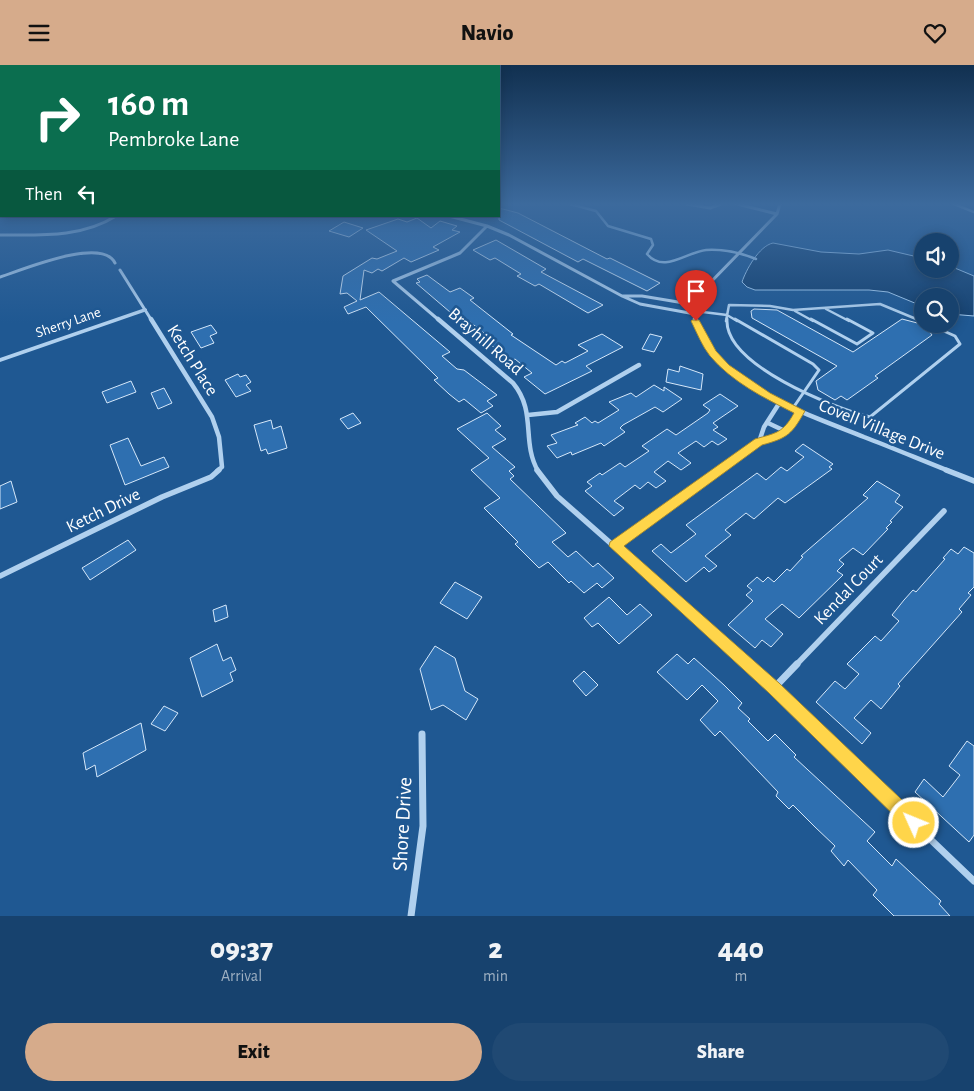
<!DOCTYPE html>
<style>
:root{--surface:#17426e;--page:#204973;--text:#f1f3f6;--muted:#9eb0c2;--line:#365b81;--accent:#d6ab8b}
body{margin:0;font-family:"Alegreya Sans",sans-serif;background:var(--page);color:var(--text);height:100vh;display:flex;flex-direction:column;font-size:19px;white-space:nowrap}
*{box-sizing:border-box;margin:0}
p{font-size:16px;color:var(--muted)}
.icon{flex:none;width:28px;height:28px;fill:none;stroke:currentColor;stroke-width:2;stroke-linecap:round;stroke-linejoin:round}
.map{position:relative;height:851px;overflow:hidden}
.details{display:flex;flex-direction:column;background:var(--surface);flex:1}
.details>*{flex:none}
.guide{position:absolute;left:0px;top:0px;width:500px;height:152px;box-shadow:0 2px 12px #0003,0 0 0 1px var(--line);background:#0b6e4f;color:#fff;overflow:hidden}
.buttons{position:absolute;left:914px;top:168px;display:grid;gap:10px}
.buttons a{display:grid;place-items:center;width:45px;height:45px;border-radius:50%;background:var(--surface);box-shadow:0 2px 12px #0003,0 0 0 1px var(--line);font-size:25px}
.pin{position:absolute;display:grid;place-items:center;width:42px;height:42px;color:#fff;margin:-51px -21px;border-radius:50% 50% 50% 0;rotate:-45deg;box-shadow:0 0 5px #0007}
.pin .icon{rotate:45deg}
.me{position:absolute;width:55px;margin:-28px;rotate:314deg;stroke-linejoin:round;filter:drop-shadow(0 0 4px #0008)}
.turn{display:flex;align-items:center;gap:18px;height:105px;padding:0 25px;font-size:22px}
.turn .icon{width:65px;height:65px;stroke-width:2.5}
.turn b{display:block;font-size:35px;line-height:42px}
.then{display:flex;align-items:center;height:48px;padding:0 25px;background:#0003;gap:10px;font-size:19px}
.eta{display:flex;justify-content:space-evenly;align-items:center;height:85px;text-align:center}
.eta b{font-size:30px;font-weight:800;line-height:35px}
.cta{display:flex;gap:10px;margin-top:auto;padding:10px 25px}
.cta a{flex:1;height:58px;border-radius:30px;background:var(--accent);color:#111;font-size:20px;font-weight:800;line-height:58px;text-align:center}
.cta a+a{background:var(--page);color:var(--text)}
header{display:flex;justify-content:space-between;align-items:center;height:65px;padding:0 25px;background:var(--accent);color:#111;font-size:22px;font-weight:800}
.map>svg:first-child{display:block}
.water{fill:#154271;stroke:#a4cbef}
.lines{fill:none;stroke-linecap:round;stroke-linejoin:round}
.stream{stroke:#a4cbef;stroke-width:2.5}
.building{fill:#2e6fb0;stroke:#d6e8fa}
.service-far1{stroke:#b0d0ee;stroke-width:2.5}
.service{stroke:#b0d0ee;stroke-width:3}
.minor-far3{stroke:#b0d0ee;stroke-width:3}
.minor-far2{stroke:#b0d0ee;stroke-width:4.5}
.minor-far1{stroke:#b0d0ee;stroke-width:5.5}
.minor{stroke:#b0d0ee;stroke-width:7}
.tertiary{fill:#b0d0ee;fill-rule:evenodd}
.route{fill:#ffd54a;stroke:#a68a30}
.labels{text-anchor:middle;stroke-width:5;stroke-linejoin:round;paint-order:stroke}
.far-street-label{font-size:15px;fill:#fff;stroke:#1f5892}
.street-label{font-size:18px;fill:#fff;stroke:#1f5892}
.near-street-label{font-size:21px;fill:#fff;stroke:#1f5892}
</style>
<header><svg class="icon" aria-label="menu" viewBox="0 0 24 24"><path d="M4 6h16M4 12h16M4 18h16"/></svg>Navio<svg class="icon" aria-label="heart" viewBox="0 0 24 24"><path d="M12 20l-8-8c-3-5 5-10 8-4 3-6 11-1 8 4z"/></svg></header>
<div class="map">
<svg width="974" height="851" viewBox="0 0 974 851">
<rect width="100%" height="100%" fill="#1f5892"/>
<path class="water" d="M773,178L821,187L859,189L888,185L922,193V204H950V201L974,211V251L950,249V231H922V241L888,227L869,225H755L747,222L742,217C746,205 759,181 773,178Z"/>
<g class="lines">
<path class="stream" d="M570,139L596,146L608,161L651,174L653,180L647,189C664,209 686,187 706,185C722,184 741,188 756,194"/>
</g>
<path class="building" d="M499,143L518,148L607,194L610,193L660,218L647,226L583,194L578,197L499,155Z
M417,153L431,163L440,156L457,161L452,165L460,167L433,182L439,185L411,197L404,193L382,206L378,204L372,208L364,205L360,235L379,227L450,287L442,291L457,304L464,305L497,330L487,336L493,341L481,348L464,334L459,337L449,329L434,315L438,313L366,242L348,249L344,242L357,236L347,228L340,229L343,211L372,193L377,194L397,186L366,165L398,154L407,157Z
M344,157L363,163L349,172L329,166Z
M496,175L546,204L541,207L603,240L588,248L539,219L535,221L517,211L521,209L495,193L490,195L473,185Z
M427,210L450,227L460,223L474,233L470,235L513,269L511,270L556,300L562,296L565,298L588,286L578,280L602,269L623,282L586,301L592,306L545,329L524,312L532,308L515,294L511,296L480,271L485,269L469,256L464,259L416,218L420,217L417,214Z
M754,244L777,245L853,287L902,254L925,260L932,270L875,311L878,313L847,335L841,331L835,335L818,325L816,316L837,301L752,253L751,246Z
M211,260L217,268L210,271L214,278L201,283L191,267Z
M650,269L662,272L654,287L642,284Z
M680,301L703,309L701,325L666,317L668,304L679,307Z
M238,309L240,312L246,310L251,317L246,320L251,326L236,332L225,315Z
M131,316L136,327L107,338L102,327Z
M654,320L664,326V322L682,334L663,347L655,342L623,360L620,363L625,367L604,381L601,378L572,390L571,387L557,393L547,381L557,378L551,370L578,360L575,358L585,352L592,358L595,356L598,358L619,345L609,337L631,328L636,332Z
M164,323L172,338L158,344L151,328Z
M720,329L738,341L713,358L718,362L713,365L727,374L718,380L712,376L704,382L696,376L678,388L691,398L681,405L668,396L654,407L666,416L656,423L648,417L640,424L635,420L614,436L624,443L614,451L585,426L592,421L587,417L600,408L602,410L620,398L625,402L649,386L642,381L667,364L676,370L708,348L710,345L703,340Z
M353,348L361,358L348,364L340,354Z
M487,348L501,361L495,365L506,374L492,382L515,402L509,406L514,411L510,414L566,468L552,477L568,492L576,486L593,502L598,498L614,513L602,523L597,518L584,528L571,516L569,518L548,497L539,503L515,479L518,477L484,443L500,433L471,405L489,393L457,364Z
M271,355L273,364L281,361L287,383L268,389L266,384L261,386L254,360Z
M128,373L141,401L164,392L169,402L125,420L110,380Z
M803,379L833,399L829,402L832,404L785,438L778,433L754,454L746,448L725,465L731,470L705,491L717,501L709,507L704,502L686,517L652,486L661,479L671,488L696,469L686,460L757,408L766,415L781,402L787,406L804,392L795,386Z
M11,416L17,437L0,444V421Z
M877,416L900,430L895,437L903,442L890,456L892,457L886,463L888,464L863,490L853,483L839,495L844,499L837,506L843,510L799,553L782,539L765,554L783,569L771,582L762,575L755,583L728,560L753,536L746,530L752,525L747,521L757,512L763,517L768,512L774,517L787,504L790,506L803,492L801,491L868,433L863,430Z
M128,475L136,485L90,515L82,503Z
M964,482L974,488V522L968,528L971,530L959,544L962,547L898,619L900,621L881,644L871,635L854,653L871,668L862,679L816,637L835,616L845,624L859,609L847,599L875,571L881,576L899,556L892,550L904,535L913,525L916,527L945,494L943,493L951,484L958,489Z
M455,517L482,532L467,554L440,538Z
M609,532L627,550L640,539L652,550L619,579L598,558L592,562L584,553Z
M226,540L228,552L215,557L213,545Z
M217,579L223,596L231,592L236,605L230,608L233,616L202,632L190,593Z
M435,581L455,593L465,626L478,634L466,655L443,640L431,645L420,604Z
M677,589L688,599L694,593L724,620L742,638L738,643L750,654L748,656L768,676L775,669L796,690L794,692L875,767L867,776L892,801L896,794L941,836L939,839L950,851H894L873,830L877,825L848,795L844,801L831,786L835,781L815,762L793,740L789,744L776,731L778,727L720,666L715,671L700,655L718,636L702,620L687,635L657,607Z
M584,606L598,620L586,631L573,616Z
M164,641L178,648L165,666L151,659Z
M141,658L146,685L97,712L95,700L86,705L83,688Z
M967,676L974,681V770L969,777L915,727L924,714L943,732L960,710L949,701Z"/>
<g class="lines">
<path class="service-far1" d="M954,139L974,147
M826,244L849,256
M695,246L727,250L737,256
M795,246L813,256
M726,256L729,240L770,241L793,245L880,239L921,256"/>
<path class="service" d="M727,254C724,300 834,343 870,352L960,279L955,271L928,259
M735,254L813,299L819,305L793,343
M811,254L857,279L873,268L847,254
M918,254L922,256"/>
<path class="minor-far3" d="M687,139L710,143L721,139
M737,139L777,149
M0,149L1,147
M449,151L487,161L509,170L622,231
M0,170C40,170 81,173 116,151
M120,205L152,256
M0,212C22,205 102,171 115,198
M695,249L640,239L622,231H642L696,240
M440,256L393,216L460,188L487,161
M696,256V241L707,221L777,149L780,139"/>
<path class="minor-far2" d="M151,254L212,352L219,372L222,402L217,406
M438,254L513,318C537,347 521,376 538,406
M695,254C711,319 810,350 864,372C893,383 921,395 949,406
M780,337L764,362L759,377L784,368L800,346
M528,350L557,347L639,300
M768,358L787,367
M719,406L759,377"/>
<path class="minor-far1" d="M537,405L557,431L749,600
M946,405L974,416
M615,481L720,405
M0,511L162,432L211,412L219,405
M796,600L944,446"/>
<path class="minor" d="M747,599L974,816
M774,623L797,599
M411,851L423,761L422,669"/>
<path class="tertiary" d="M145,243L147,244V246L0,297V293Z"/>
</g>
<linearGradient id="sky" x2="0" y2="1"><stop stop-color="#113050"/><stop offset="0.54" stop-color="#3c6a9d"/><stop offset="1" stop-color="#3c6a9d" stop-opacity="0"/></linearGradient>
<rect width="974" height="258" fill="url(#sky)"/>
<path class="route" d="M692,255H699L716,286L729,300L770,328L805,346C792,369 788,373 762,380L624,481L779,618L920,752L922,758L920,764L914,766L908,764L769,628L609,481L610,477L755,374C776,368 783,368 794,348C764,333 732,317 710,291C702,281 697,268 691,256Z"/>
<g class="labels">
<g class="far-street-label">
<text transform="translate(68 257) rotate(-19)" y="5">Sherry Lane</text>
</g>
<g class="street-label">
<text transform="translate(486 276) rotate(41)" y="6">Brayhill Road</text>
<text transform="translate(193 295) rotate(58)" y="6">Ketch Place</text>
<text transform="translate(882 364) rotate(22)" y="6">Covell Village Drive</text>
<text transform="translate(103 445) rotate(-26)" y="6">Ketch Drive</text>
<text transform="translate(848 524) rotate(-46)" y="6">Kendal Court</text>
</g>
<g class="near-street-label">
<text transform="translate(402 759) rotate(-87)" y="7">Shore Drive</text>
</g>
</g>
</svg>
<div class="buttons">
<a><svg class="icon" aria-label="sound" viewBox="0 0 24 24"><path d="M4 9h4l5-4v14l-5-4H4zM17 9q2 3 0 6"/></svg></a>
<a><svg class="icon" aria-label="search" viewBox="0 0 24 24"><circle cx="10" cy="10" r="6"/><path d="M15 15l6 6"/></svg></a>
</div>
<div class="pin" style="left:696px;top:256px;background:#d93025"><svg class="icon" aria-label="arrive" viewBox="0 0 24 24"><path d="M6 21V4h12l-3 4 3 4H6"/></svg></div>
<svg class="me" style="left:914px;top:758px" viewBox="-20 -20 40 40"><circle r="17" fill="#ffd54a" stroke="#fff" stroke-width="3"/><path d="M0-11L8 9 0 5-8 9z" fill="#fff"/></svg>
<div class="guide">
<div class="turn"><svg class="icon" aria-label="right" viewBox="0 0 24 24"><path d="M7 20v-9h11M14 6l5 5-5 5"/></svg><div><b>160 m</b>Pembroke Lane</div></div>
<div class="then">Then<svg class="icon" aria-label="left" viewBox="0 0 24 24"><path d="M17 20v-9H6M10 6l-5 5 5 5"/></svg></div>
</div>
</div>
<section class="details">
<div class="eta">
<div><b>09:37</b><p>Arrival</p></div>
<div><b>2</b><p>min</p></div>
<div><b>440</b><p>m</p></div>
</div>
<div class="cta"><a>Exit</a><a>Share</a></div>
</section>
